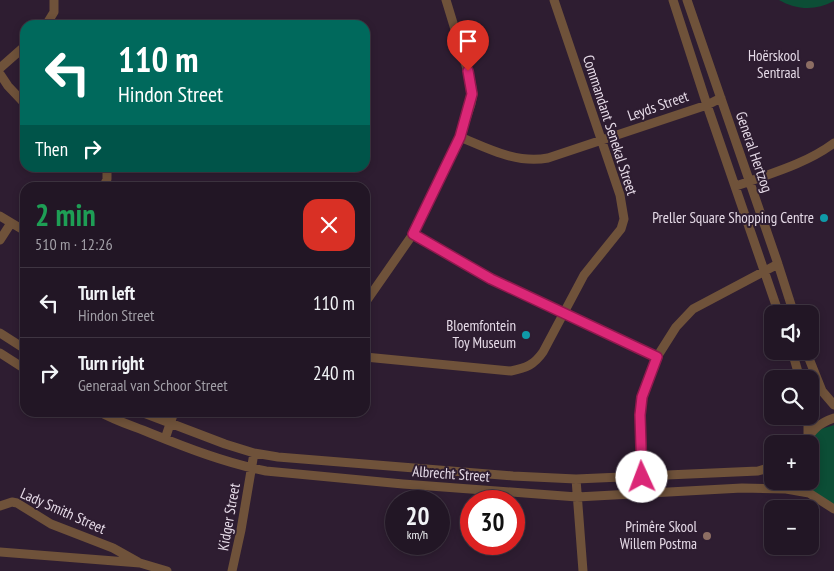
<!DOCTYPE html>
<meta charset="utf-8">
<style>
:root{--surface:#221625;--page:#2a1f2d;--text:#f1f3f6;--muted:#a29fa7;--line:#3f3542}
body{margin:0;font-family:"PT Sans Narrow",sans-serif;background:var(--page);color:var(--text);height:100vh;display:flex;flex-direction:column;font-size:19px;white-space:nowrap}
*{box-sizing:border-box;margin:0}
p{font-size:16px;color:var(--muted)}
.icon{flex:none;width:28px;height:28px;fill:none;stroke:currentColor;stroke-width:2;stroke-linecap:round;stroke-linejoin:round}
.map{position:relative;flex:1;overflow:hidden}
.details{position:absolute;left:20px;top:182px;width:350px;height:235px;display:flex;flex-direction:column;background:var(--surface);border-radius:15px;box-shadow:0 2px 8px #0003,0 0 0 1px var(--line)}
.details>*{flex:none}
.top-card{position:absolute;left:20px;top:20px;width:350px;height:152px;border-radius:15px;box-shadow:0 2px 8px #0003,0 0 0 1px var(--line);background:#00695c;color:#fff;overflow:hidden}
.controls{position:absolute;left:764px;top:305px;display:grid;gap:10px}
.controls a{display:grid;place-items:center;width:55px;height:55px;border-radius:10px;background:var(--surface);box-shadow:0 2px 8px #0003,0 0 0 1px var(--line);font-size:25px}
.speed{position:absolute;left:385px;top:490px;display:flex;gap:10px;font-size:25px;font-weight:700;text-align:center}
.speed>*{display:grid;place-content:center;width:65px;height:65px;border-radius:50%;background:var(--surface);box-shadow:0 2px 8px #0003,0 0 0 1px var(--line);line-height:1}
.speed small{font-size:12px;font-weight:400}
.speed .limit{border:8px solid #d22;background:#fff;color:#111}
.pin{position:absolute;display:grid;place-items:center;width:42px;height:42px;color:#fff;margin:-51px -21px;border-radius:50% 50% 50% 0;rotate:-45deg;box-shadow:0 0 5px #0007}
.pin .icon{rotate:45deg}
.me{position:absolute;width:55px;margin:-28px;rotate:358deg;stroke-linejoin:round;filter:drop-shadow(0 0 4px #0008)}
.turn{display:flex;align-items:center;gap:18px;height:105px;padding:0 15px;font-size:22px}
.turn .icon{width:65px;height:65px;stroke-width:2.5}
.turn b{display:block;font-size:35px;line-height:42px}
.then{display:flex;align-items:center;height:48px;padding:0 15px;background:#0003;gap:10px;font-size:19px}
.round{display:grid;place-items:center;flex:none;width:52px;height:52px;border-radius:15px;background:var(--page)}
.summary{display:flex;align-items:center;justify-content:space-between;height:85px;padding:0 15px}
h1{font-size:30px;font-weight:700;line-height:38px;color:#1e9e55}
ul{padding:0;list-style:none}
li{display:flex;align-items:center;gap:15px;height:70px;padding:0 15px;border-top:1px solid var(--line)}
li div{flex:1}
li b{display:block;font-size:19px}
li em{font-style:normal}
.map>svg:first-child{display:block}
.green{fill:#0c4e36}
.lines{fill:none;stroke-linecap:round;stroke-linejoin:round}
.minor{stroke:#6f523a;stroke-width:9}
.route-casing{stroke:#8e194d;stroke-width:12}
.route{stroke:#db2777;stroke-width:9}
.education-dot{fill:#8d6e63;stroke:#2e1d31;stroke-width:2}
.culture-dot{fill:#0f9aa8;stroke:#2e1d31;stroke-width:2}
.labels{text-anchor:middle;stroke-width:4;stroke-linejoin:round;paint-order:stroke}
.poi-label{font-size:15px;fill:#e5dae7;stroke:#2e1d31;text-anchor:end}
.street-label{font-size:15px;fill:#e5dae7;stroke:#2e1d31}
</style>
<div class="map">
<svg width="834" height="571" viewBox="0 0 834 571">
<rect width="100%" height="100%" fill="#2e1d31"/>
<path class="green" d="M779,0H834V1C816,11 796,10 779,0Z
M834,425V509L819,501L803,481H810V444H806L818,430Z"/>
<g class="lines">
<path class="minor" d="M673,0L707,105L779,314
M687,0L778,264L794,314
M46,25L54,12V0
M0,68L25,46
M0,74L8,86L25,104
M460,137C489,149 517,164 548,158L707,105L721,98
M736,186C769,174 806,164 834,143
M103,188L107,179V168
M0,216L25,231
M413,234L491,279L657,357
M0,240L11,223
M365,303L413,234L460,137L471,104L473,94L471,82L446,0
M0,333L25,349
M792,351L800,379
M806,351L822,391L834,405
M0,353L25,369
M365,357L511,371C526,368 534,365 543,352L584,275L621,229L624,219L620,195L554,0
M100,412C116,421 133,426 150,433C187,448 226,463 266,471L403,484L577,497L742,488L786,489L809,493
M141,412L225,444L254,453L278,457L513,476L576,479L758,471L772,467
M808,416V436
M165,439L174,412
M804,444C812,430 819,423 834,418
M642,477L640,415L642,397L657,357L676,327L693,309L778,264
M576,479L583,571
M803,481L809,493L834,509
M0,506L12,502L17,503L51,524L113,548L138,562
M0,552L140,563L167,571
M232,571L241,530L254,453"/>
</g>
<g class="lines">
<g class="route-casing">
<path id="route" d="M468,71L472,94L460,137L413,234L491,279L657,357L642,397L640,415L642,477"/>
</g>
<use href="#route" class="route"/>
</g>
<g class="education-dot">
<circle cx="810" cy="65" r="5"/>
<circle cx="707" cy="536" r="5"/>
</g>
<g class="culture-dot">
<circle cx="824" cy="218" r="5"/>
<circle cx="526" cy="335" r="5"/>
</g>
<g class="labels">
<g class="poi-label">
<text x="800" y="61">Hoërskool<tspan x="800" dy="17">Sentraal</tspan></text>
<text x="814" y="223">Preller Square Shopping Centre</text>
<text x="516" y="331">Bloemfontein<tspan x="516" dy="17">Toy Museum</tspan></text>
<text x="697" y="532">Primêre Skool<tspan x="697" dy="17">Willem Postma</tspan></text>
</g>
<g class="street-label">
<text transform="translate(658 106) rotate(-19)" y="5">Leyds Street</text>
<text transform="translate(610 125) rotate(72)" y="5">Commandant Senekal Street</text>
<text transform="translate(754 152) rotate(71)" y="5">General Hertzog</text>
<text transform="translate(451 474) rotate(4)" y="5">Albrecht Street</text>
<text transform="translate(63 511) rotate(24)" y="5">Lady Smith Street</text>
<text transform="translate(229 517) rotate(-80)" y="5">Kidger Street</text>
</g>
</g>
</svg>
<div class="controls">
<a><svg class="icon" aria-label="sound" viewBox="0 0 24 24"><path d="M4 9h4l5-4v14l-5-4H4zM17 9q2 3 0 6"/></svg></a>
<a><svg class="icon" aria-label="search" viewBox="0 0 24 24"><circle cx="10" cy="10" r="6"/><path d="M15 15l6 6"/></svg></a>
<a>+</a>
<a>−</a>
</div>
<div class="speed"><div>20<small>km/h</small></div><div class="limit">30</div></div>
<div class="pin" style="left:468px;top:71px;background:#d93025"><svg class="icon" aria-label="arrive" viewBox="0 0 24 24"><path d="M6 21V4h12l-3 4 3 4H6"/></svg></div>
<svg class="me" style="left:642px;top:477px" viewBox="-20 -20 40 40"><circle r="19" fill="#fff"/><path d="M0-13L10 11 0 6-10 11z" fill="#db2777"/></svg>
<div class="top-card">
<div class="turn"><svg class="icon" aria-label="left" viewBox="0 0 24 24"><path d="M17 20v-9H6M10 6l-5 5 5 5"/></svg><div><b>110 m</b>Hindon Street</div></div>
<div class="then">Then<svg class="icon" aria-label="right" viewBox="0 0 24 24"><path d="M7 20v-9h11M14 6l5 5-5 5"/></svg></div>
</div>
<section class="details">
<div class="summary"><div><h1>2 min</h1><p>510 m · 12:26</p></div><a class="round" style="background:#d93025;color:#fff"><svg class="icon" aria-label="close" viewBox="0 0 24 24"><path d="M6 6l12 12M18 6L6 18"/></svg></a></div>
<ul>
<li><svg class="icon" aria-label="left" viewBox="0 0 24 24"><path d="M17 20v-9H6M10 6l-5 5 5 5"/></svg><div><b>Turn left</b><p>Hindon Street</p></div><em>110 m</em></li>
<li><svg class="icon" aria-label="right" viewBox="0 0 24 24"><path d="M7 20v-9h11M14 6l5 5-5 5"/></svg><div><b>Turn right</b><p>Generaal van Schoor Street</p></div><em>240 m</em></li>
</ul>
</section>
</div>
